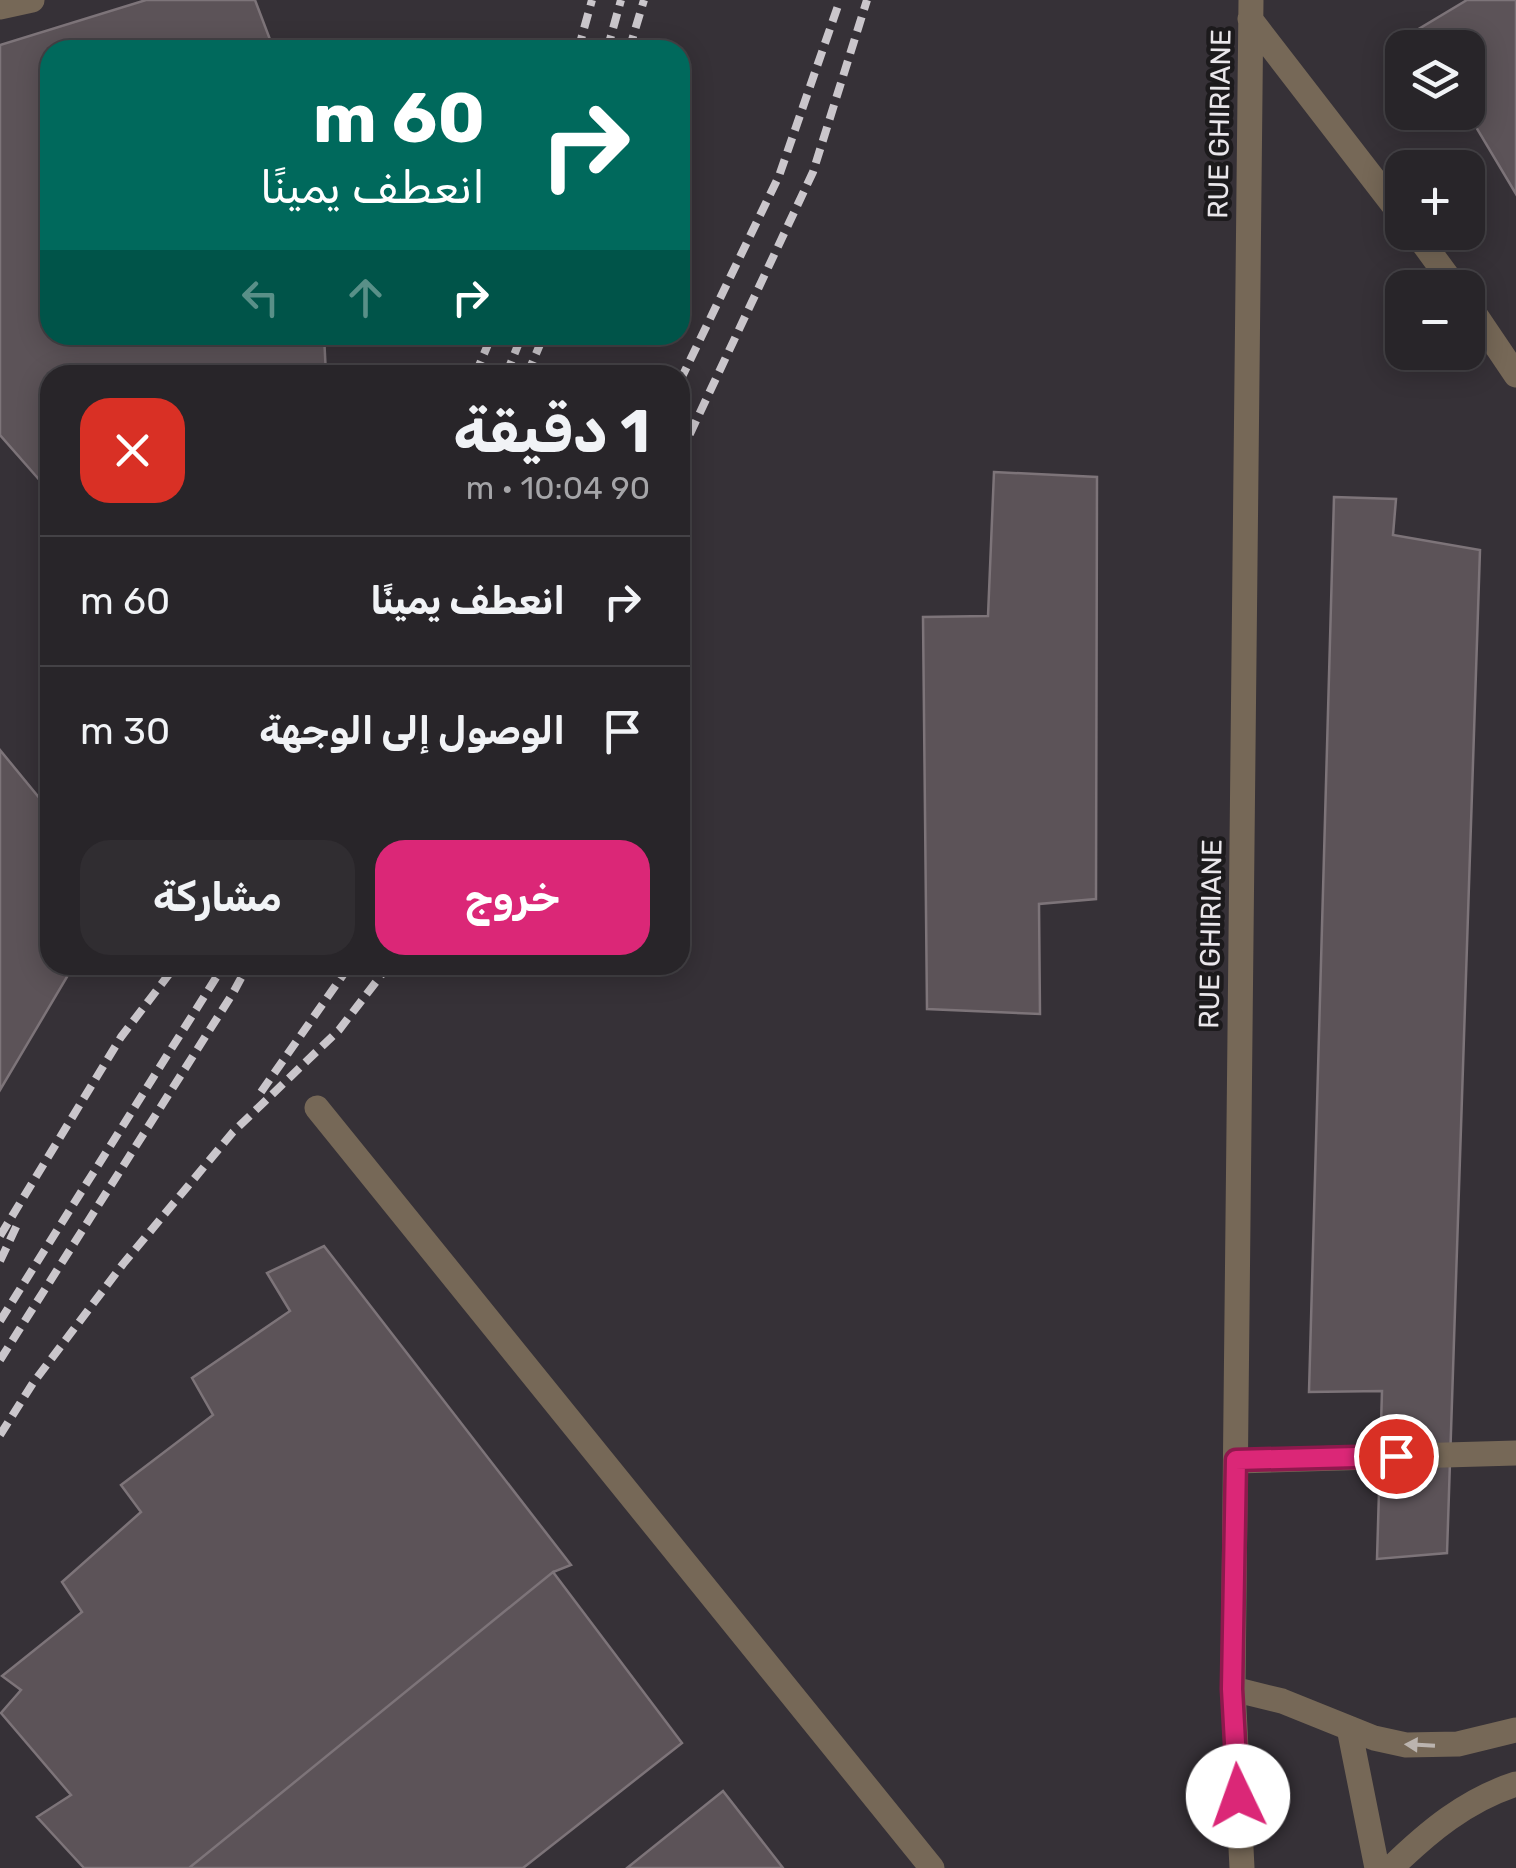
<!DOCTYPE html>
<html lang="ar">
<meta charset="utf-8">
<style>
:root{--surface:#282529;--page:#302d31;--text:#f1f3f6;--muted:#a5a5a8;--line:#444246;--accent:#db2777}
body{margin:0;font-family:Rubik,Vazirmatn,sans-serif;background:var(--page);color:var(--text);direction:rtl;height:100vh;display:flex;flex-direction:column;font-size:38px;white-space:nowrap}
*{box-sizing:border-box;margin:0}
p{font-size:32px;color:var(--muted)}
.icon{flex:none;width:55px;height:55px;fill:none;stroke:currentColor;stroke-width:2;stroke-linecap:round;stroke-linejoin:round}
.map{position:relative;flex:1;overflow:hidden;direction:ltr}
.side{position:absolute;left:40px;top:365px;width:650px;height:610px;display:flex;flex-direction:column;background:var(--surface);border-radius:30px;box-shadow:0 5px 25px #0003,0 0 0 2px var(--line);direction:rtl}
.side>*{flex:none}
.hud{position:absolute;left:40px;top:40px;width:650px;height:305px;border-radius:30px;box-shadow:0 5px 25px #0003,0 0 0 2px var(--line);direction:rtl;background:#00695c;color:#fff;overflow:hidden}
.fabs{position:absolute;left:1385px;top:30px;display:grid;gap:20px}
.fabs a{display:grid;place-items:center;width:100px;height:100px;border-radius:20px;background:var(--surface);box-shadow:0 5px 25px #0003,0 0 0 2px var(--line);font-size:50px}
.pin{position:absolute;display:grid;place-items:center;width:85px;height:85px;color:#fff;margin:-42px;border:5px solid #fff;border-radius:50%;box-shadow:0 2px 10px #0007}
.me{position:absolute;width:110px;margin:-55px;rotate:357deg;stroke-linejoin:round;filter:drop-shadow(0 0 8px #0008)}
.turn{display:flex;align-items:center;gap:35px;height:210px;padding:0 40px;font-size:45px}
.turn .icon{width:130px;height:130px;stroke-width:2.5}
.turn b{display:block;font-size:70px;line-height:85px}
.lanes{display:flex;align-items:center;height:95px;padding:0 40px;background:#0003;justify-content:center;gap:50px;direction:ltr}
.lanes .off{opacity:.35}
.round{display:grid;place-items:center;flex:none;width:105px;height:105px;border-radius:30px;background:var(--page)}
.head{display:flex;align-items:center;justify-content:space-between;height:170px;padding:0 40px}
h1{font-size:60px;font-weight:700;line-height:75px}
.primary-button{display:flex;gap:20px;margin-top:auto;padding:20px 40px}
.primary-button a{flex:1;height:115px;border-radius:30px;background:var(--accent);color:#fff;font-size:40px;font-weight:700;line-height:115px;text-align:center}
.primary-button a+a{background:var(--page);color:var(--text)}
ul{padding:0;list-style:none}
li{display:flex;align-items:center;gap:30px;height:130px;padding:0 40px;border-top:2px solid var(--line)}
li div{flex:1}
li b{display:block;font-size:38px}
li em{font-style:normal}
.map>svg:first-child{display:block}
.building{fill:#5c5358;stroke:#7d7479;stroke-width:2.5}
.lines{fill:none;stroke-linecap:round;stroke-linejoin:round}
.minor{stroke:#766857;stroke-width:25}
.rail{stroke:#cac6cb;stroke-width:8;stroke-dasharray:15 8;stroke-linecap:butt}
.oneway{fill:#bbb4af}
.route-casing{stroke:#8e194d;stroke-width:25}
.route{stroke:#db2777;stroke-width:18}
.labels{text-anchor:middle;stroke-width:9;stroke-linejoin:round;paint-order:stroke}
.street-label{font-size:28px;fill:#e9e6ea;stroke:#1c1a1c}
</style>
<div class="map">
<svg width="1516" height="1868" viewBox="0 0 1516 1868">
<rect width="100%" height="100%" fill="#363137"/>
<path class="building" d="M146,0H255L274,50H50V335H324L326,375H50V492L0,435V45Z
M1467,0H1516V194L1467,112L1468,48H1428L1417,30Z
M994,472L1097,477L1096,899L1039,904L1040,1014L927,1009L923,617L988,616Z
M1334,497L1396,499L1393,535L1480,550L1447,1553L1377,1559L1382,1391L1309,1392Z
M0,750L50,811V965H74L0,1090Z
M324,1246L571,1565L553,1572L189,1868H84L37,1817L71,1795L1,1713L21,1690L2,1676L82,1612L62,1582L141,1512L121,1485L213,1415L192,1378L290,1311L267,1273Z
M553,1572L682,1743L523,1868H189Z
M723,1791L783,1868H627Z"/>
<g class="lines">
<path class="minor" d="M0,7L32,0
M1250,19L1402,216
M1415,232L1456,288
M1468,304L1516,375
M317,1108L932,1868
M1237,1461L1516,1453
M1233,1689L1282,1701L1374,1738L1406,1745L1458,1744L1516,1730
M1349,1728L1377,1868
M1242,1868L1233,1689L1251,0
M1391,1868C1428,1832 1466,1800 1516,1784"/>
<path class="rail" d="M578,50L592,0
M607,50L621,0
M629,50L644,0
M475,375L492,335
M506,375L522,335
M527,375L544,335
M680,381L779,176L840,0
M680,455L813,172L867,0
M261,1092L350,965
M0,1236L121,1037L176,965
M0,1261L17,1225
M0,1321L224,965
M0,1360L233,993L248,965
M0,1435L33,1383L123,1264L233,1132L339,1030L389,965"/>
</g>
<defs><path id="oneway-solid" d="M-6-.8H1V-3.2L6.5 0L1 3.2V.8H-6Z" transform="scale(2.5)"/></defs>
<use class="oneway" href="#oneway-solid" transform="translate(1420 1745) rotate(-177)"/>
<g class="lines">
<g class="route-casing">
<path id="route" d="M1238,1796L1232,1689L1236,1460L1396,1456"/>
</g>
<use href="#route" class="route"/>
</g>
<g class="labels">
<g class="street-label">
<text transform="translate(1219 124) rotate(-89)" y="10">RUE GHIRIANE</text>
<text transform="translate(1210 934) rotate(-89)" y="10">RUE GHIRIANE</text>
</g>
</g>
</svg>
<div class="fabs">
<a><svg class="icon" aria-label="layers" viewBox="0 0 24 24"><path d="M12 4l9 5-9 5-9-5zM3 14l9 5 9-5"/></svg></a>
<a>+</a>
<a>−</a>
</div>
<div class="pin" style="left:1396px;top:1456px;background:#d93025"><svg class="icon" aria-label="arrive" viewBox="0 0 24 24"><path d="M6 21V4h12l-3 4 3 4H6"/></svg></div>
<svg class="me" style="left:1238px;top:1796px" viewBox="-20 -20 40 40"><circle r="19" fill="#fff"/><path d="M0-13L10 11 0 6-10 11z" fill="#db2777"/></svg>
<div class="hud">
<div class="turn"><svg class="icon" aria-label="right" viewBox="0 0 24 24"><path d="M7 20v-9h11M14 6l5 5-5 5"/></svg><div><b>60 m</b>انعطف يمينًا</div></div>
<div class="lanes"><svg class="icon off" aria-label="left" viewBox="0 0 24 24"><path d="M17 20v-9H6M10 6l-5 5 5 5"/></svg><svg class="icon off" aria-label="ahead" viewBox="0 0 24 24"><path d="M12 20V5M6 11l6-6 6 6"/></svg><svg class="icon" aria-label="right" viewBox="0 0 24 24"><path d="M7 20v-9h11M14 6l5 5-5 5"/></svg></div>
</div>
<section class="side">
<div class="head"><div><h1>1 دقيقة</h1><p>90 m · 10:04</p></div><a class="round" style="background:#d93025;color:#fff"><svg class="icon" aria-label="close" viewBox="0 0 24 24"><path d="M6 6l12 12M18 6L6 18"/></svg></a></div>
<ul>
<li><svg class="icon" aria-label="right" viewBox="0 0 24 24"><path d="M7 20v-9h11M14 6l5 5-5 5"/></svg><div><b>انعطف يمينًا</b></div><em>60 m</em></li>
<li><svg class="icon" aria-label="arrive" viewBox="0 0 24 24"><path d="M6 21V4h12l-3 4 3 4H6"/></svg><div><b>الوصول إلى الوجهة</b></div><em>30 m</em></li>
</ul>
<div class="primary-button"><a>خروج</a><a>مشاركة</a></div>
</section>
</div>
